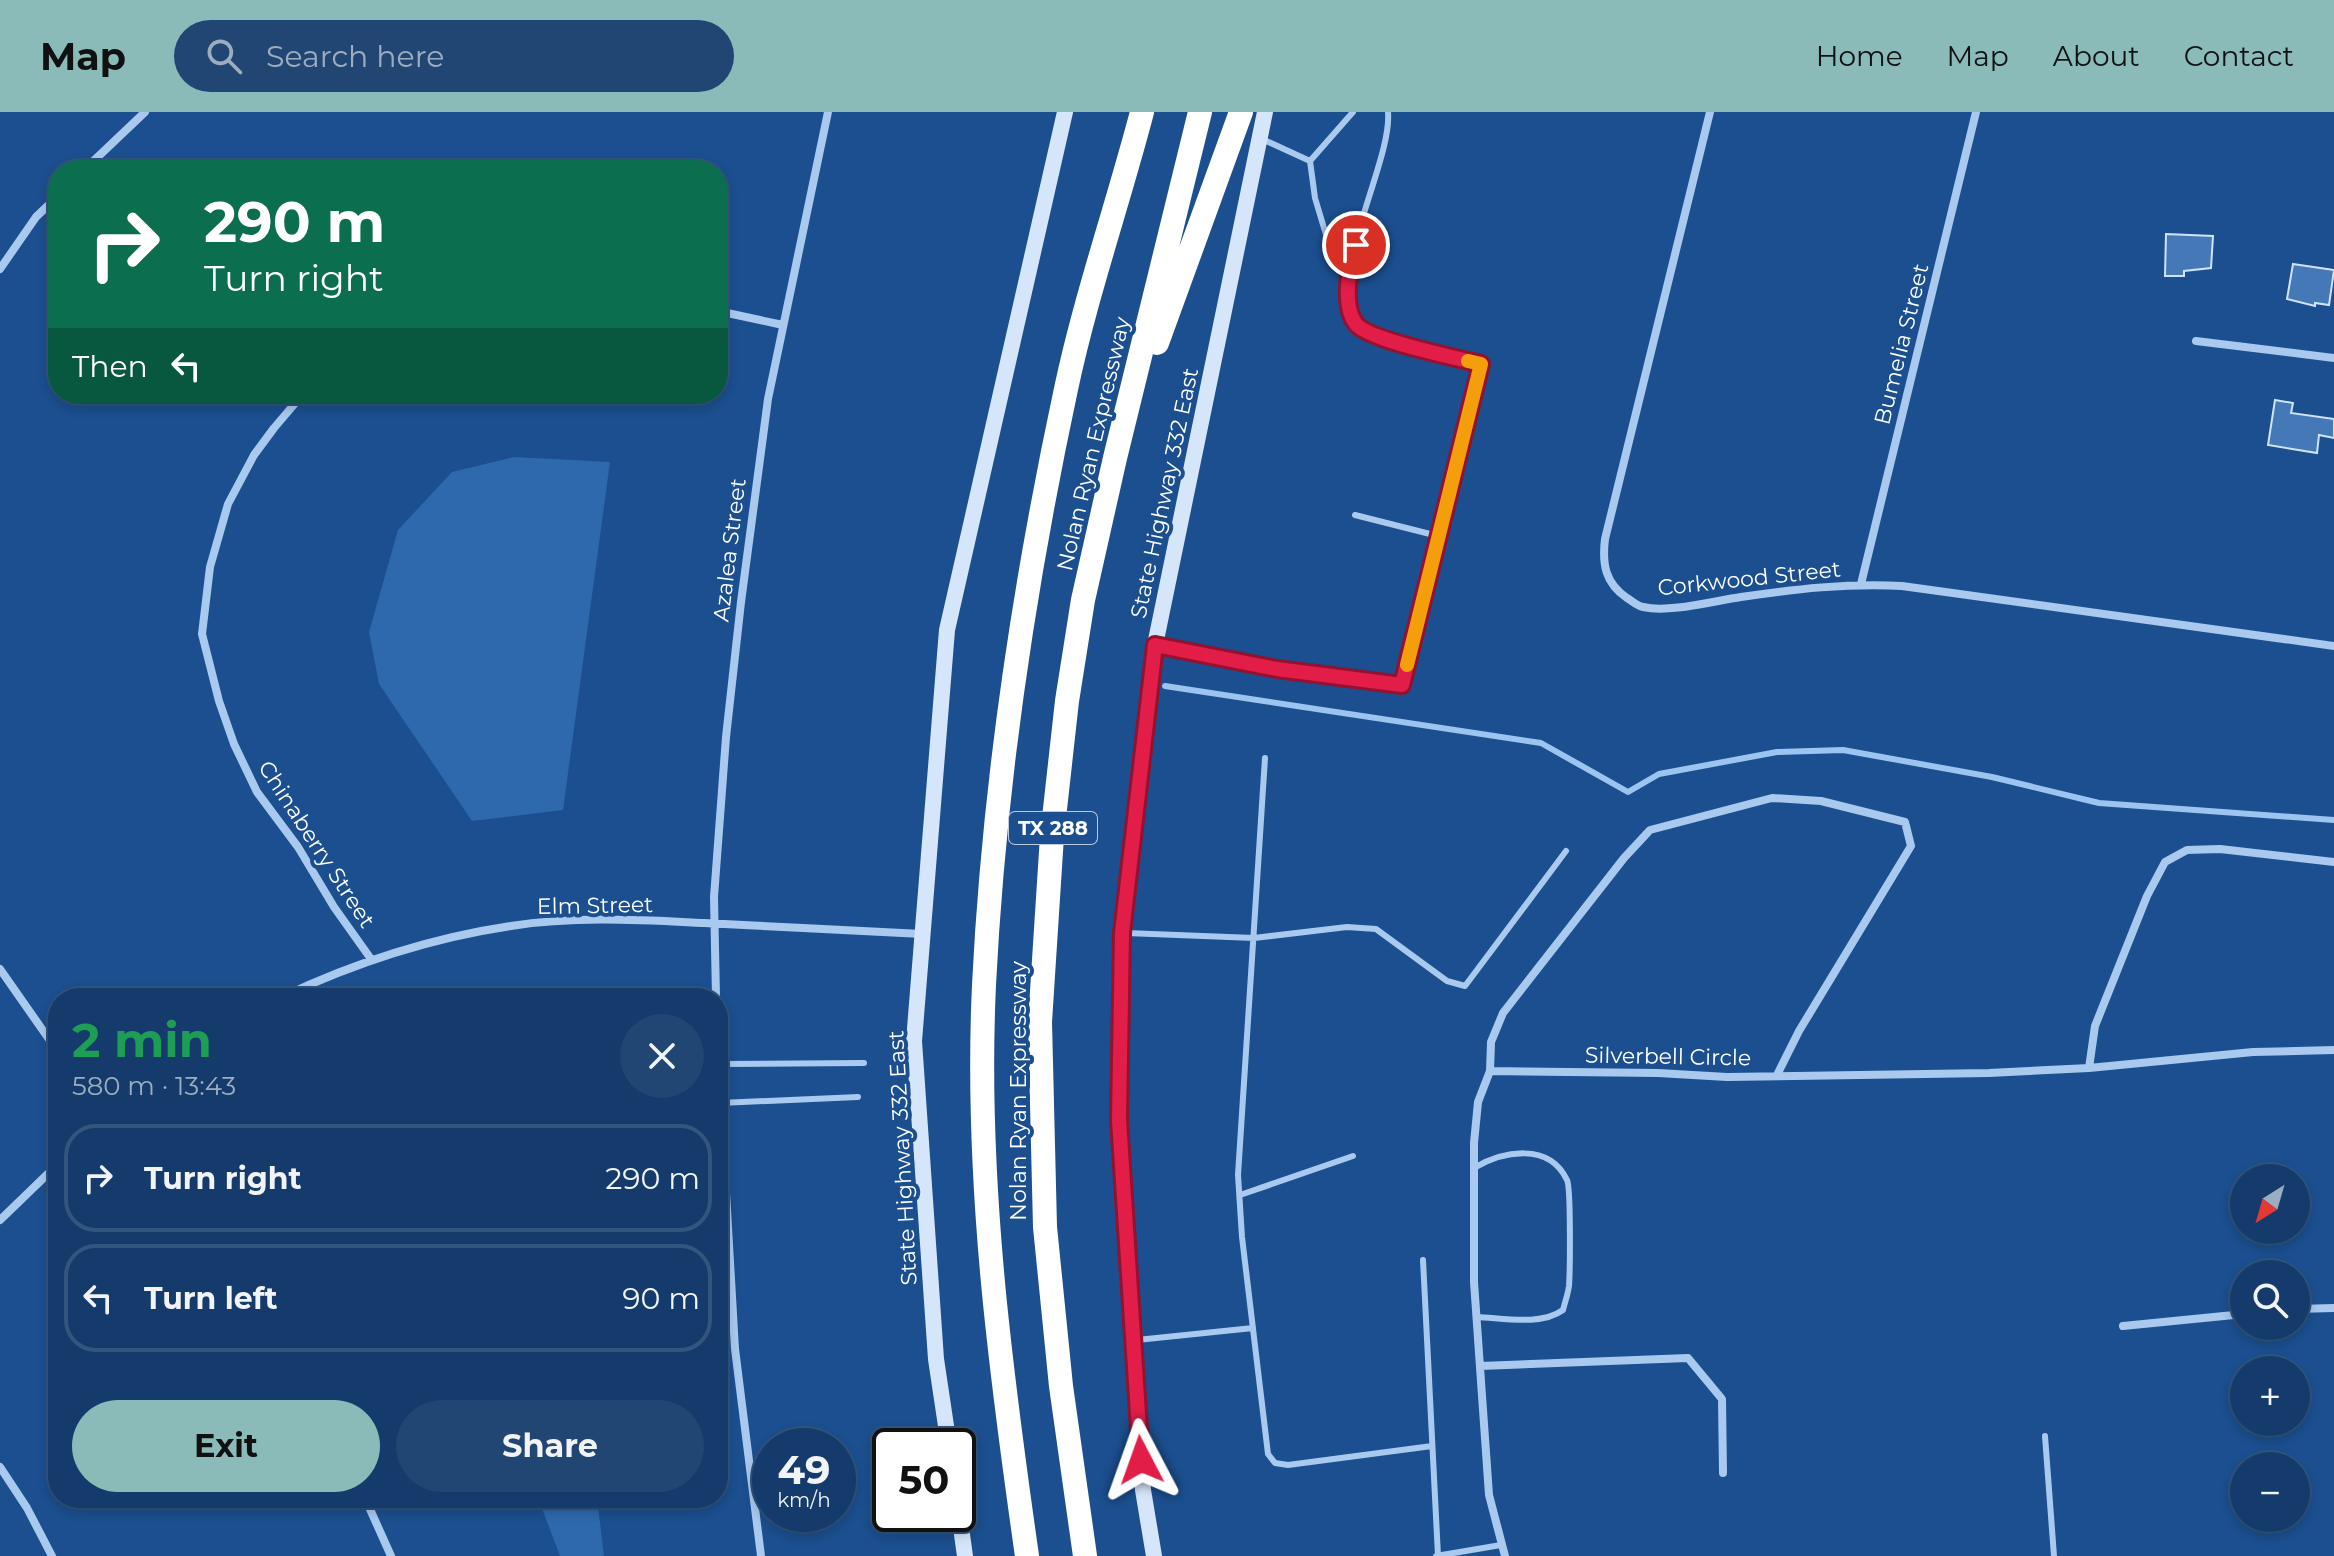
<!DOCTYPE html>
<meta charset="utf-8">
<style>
:root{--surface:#143b6b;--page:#214673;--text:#f1f3f6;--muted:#9dadc1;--line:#33557e;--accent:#8bbbb9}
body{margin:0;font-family:Montserrat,sans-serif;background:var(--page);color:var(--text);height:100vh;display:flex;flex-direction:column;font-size:30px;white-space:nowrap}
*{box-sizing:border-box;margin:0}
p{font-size:26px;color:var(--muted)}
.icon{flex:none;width:44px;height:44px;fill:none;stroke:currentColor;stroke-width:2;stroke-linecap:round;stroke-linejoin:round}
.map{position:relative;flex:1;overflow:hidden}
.drawer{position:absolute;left:48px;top:876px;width:680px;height:520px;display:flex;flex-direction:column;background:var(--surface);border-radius:32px;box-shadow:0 4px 12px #0003,0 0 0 2px var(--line)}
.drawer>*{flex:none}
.guide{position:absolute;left:48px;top:48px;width:680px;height:244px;border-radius:32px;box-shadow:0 4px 12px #0003,0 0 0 2px var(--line);background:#0b6e4f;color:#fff;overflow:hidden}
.needle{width:52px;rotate:217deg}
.buttons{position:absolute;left:2230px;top:1052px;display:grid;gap:16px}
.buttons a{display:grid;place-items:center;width:80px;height:80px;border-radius:50%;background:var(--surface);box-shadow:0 4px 12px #0003,0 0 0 2px var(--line);font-size:40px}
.speed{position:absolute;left:752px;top:1316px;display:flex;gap:16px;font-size:40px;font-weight:700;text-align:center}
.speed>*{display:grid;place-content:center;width:104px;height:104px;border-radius:50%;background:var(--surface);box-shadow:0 4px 12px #0003,0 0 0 2px var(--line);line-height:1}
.speed small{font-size:20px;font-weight:400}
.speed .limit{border:4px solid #111;border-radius:12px;background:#fff;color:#111}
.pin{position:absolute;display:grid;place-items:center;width:68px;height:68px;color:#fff;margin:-34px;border:4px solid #fff;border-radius:50%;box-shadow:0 2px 8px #0007}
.me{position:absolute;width:88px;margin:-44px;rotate:356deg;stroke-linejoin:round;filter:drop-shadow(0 0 6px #0008)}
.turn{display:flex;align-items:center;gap:28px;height:168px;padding:0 24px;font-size:36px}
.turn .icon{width:104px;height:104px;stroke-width:2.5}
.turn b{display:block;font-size:56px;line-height:68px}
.then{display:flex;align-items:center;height:76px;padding:0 24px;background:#0003;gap:16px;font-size:30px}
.round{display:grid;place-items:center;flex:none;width:84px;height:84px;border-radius:42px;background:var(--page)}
.overview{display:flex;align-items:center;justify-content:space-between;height:136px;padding:0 24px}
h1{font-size:48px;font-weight:700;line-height:60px;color:#1e9e55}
.cta{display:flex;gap:16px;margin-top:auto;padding:16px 24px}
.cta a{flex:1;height:92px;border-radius:48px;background:var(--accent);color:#111;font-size:32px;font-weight:700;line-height:92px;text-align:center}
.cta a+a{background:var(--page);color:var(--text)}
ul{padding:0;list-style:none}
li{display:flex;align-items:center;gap:24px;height:108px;margin:0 16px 12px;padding:0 8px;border:4px solid var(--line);border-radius:32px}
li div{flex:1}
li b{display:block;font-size:30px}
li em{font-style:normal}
header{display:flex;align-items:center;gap:48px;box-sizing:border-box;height:112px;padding:0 40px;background:var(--accent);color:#111}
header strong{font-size:38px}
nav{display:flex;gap:44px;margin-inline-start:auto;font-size:28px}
.search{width:560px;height:72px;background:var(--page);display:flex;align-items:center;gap:20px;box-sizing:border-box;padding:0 28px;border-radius:44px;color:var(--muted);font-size:30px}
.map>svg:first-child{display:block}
.green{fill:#2e69ad}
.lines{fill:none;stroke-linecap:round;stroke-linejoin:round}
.stream{stroke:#9cc4f0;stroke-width:6}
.building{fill:#4478b7;stroke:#cfe3fa;stroke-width:2}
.service{stroke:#a9c9ee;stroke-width:6}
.minor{stroke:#a9c9ee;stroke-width:8}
.secondary{stroke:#d6e6fa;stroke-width:16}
.motorway{stroke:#fff;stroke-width:24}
.route-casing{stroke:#92132f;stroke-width:20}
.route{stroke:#e11d48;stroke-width:14}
.slow{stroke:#f59e0b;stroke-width:14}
.labels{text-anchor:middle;stroke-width:8;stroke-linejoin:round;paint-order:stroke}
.shield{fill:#1b4f8f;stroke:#bbcadd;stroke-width:2}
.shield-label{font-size:20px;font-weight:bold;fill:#fff}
.street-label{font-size:22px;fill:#fff;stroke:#1b4f8f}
</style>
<header>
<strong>Map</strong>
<div class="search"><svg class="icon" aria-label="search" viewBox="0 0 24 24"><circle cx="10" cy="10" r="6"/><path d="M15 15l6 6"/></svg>Search here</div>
<nav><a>Home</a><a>Map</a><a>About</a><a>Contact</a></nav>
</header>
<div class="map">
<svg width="2334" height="1444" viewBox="0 0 2334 1444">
<rect width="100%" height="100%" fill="#1b4f8f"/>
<path class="green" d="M514,345L610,350L563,698L472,709L379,572L369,520L398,418L452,360Z
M538,1386H597L604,1444H560Z"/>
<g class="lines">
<path class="stream" d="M1165,574L1541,631L1628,680L1659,662L1777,640L1843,638L1992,665L2099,691L2334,708"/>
</g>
<path class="building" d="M2166,122L2213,124L2211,156L2184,159V164H2165Z
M2293,152L2334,158L2329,193L2315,191V194L2287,187Z
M2275,288L2293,291L2291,301L2334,307V326L2319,323L2317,341L2268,333Z"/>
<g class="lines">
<path class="service" d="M1262,27L1310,49
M1348,160L1327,126L1315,86L1310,49L1353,0
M1355,403L1438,424
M1158,534L1277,557L1402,573L1481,252C1455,245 1429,238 1403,231C1392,228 1378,226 1368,220C1313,186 1393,53 1388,0
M1265,646L1238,1063L1242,1125L1268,1342L1275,1351L1288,1353L1432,1334
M1126,821L1254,826L1347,815L1376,817L1447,869L1465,874L1566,739
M719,952L864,951
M720,991L858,985
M1474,1056C1503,1039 1549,1030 1567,1068C1571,1075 1570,1160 1569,1174C1568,1182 1565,1190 1563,1198C1541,1214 1503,1206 1477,1205
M1240,1083L1353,1044
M1423,1148L1438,1444
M1137,1228L1253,1216
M2045,1324L2054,1444
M1436,1444L1501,1433"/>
<path class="minor" d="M1710,0L1605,427C1602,452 1605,471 1627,486C1632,489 1637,494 1643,495C1670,501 1713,489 1741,485C1795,477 1848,471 1902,474L2334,534
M84,58L145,0
M0,157L36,105L58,84
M718,199L783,213
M2196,229L2334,246
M303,282L274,316L254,343L228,392L210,455L202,522L219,589L234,632L257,680L298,735L334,795L371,847
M1861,472L1976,0
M0,857L58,940
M280,886C354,851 430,826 511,814C575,804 640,808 704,811C777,815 849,818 922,822
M716,886L714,785L726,625L741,490L768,287L828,0
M718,941L735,1237L761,1444
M2089,956L2095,914L2147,784L2165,750L2187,738L2220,737L2334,750
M1490,959L1658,961L1727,965L1989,961L2089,956L2253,940L2334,938
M0,1108L58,1052
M2296,1197L2334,1196
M2123,1214L2244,1202
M1480,1254L1688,1246L1722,1287L1723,1361
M0,1355L27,1396L52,1444
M365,1386L391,1444
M1505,1444L1489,1383L1474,1170V1031L1478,990L1490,959L1491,930L1503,901L1624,746L1650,718L1772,686L1821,689L1905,710L1911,734L1799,919L1777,963"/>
<path class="secondary" d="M949,1334L936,1247L914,929L947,518L1065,0
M958,1394L965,1444
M1154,1444L1143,1378L1119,1008L1122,821L1155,533L1265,0"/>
<path class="motorway" d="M1157,231L1241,0
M1027,1444C1000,1255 975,1065 984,873C994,672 1024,473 1066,277C1086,183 1118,92 1142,0
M1085,1444L1061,1274L1045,1115L1040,910L1052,724L1067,589L1083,488L1115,346L1200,0"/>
</g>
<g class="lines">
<g class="route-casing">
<path id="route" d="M1141,1348L1119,1008L1122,821L1155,533L1277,557L1402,573L1481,252C1457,246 1368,228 1356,212C1341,193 1350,153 1356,133"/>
</g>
<use href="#route" class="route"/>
<path class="slow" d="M1407,553L1481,252L1468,249"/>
</g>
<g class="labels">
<rect class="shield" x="1009" y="700" width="88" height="32" rx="6"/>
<g class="shield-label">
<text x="1053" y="723">TX 288</text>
</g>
<g class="street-label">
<text transform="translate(1901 232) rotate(-76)" y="8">Bumelia Street</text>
<text transform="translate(1093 332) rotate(-77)" y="8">Nolan Ryan Expressway</text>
<text transform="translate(1164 381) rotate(-78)" y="8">State Highway 332 East</text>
<text transform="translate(729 438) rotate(-83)" y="8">Azalea Street</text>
<text transform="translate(1749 466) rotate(-6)" y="8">Corkwood Street</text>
<text transform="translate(317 732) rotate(57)" y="8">Chinaberry Street</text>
<text transform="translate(595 793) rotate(-1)" y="8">Elm Street</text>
<text transform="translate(1668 944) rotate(1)" y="8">Silverbell Circle</text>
<text transform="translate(1018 979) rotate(-90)" y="8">Nolan Ryan Expressway</text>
<text transform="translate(902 1046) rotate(-93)" y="8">State Highway 332 East</text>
</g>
</g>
</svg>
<div class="buttons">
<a><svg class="needle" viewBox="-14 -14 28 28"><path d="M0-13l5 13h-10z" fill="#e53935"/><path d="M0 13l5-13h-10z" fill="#9dadc1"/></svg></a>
<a><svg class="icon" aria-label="search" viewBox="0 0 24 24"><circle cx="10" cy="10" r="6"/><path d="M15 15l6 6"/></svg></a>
<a>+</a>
<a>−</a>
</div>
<div class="speed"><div>49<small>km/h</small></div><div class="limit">50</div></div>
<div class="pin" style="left:1356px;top:133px;background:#d93025"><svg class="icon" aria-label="arrive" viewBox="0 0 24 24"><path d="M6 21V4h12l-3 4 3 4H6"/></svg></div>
<svg class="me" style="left:1141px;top:1348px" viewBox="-20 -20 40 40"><path d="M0-17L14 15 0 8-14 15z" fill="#e11d48" stroke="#fff" stroke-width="4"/></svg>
<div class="guide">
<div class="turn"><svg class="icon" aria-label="right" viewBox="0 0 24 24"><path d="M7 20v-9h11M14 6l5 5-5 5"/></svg><div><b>290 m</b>Turn right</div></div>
<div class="then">Then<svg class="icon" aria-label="left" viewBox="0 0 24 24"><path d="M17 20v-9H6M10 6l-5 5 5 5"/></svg></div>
</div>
<section class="drawer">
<div class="overview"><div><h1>2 min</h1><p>580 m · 13:43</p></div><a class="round"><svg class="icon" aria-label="close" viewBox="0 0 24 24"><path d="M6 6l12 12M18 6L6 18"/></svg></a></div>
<ul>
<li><svg class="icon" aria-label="right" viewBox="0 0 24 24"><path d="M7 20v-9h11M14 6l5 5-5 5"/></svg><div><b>Turn right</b></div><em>290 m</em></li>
<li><svg class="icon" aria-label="left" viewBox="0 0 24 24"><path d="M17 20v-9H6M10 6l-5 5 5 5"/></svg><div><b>Turn left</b></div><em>90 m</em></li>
</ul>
<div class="cta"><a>Exit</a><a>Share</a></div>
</section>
</div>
